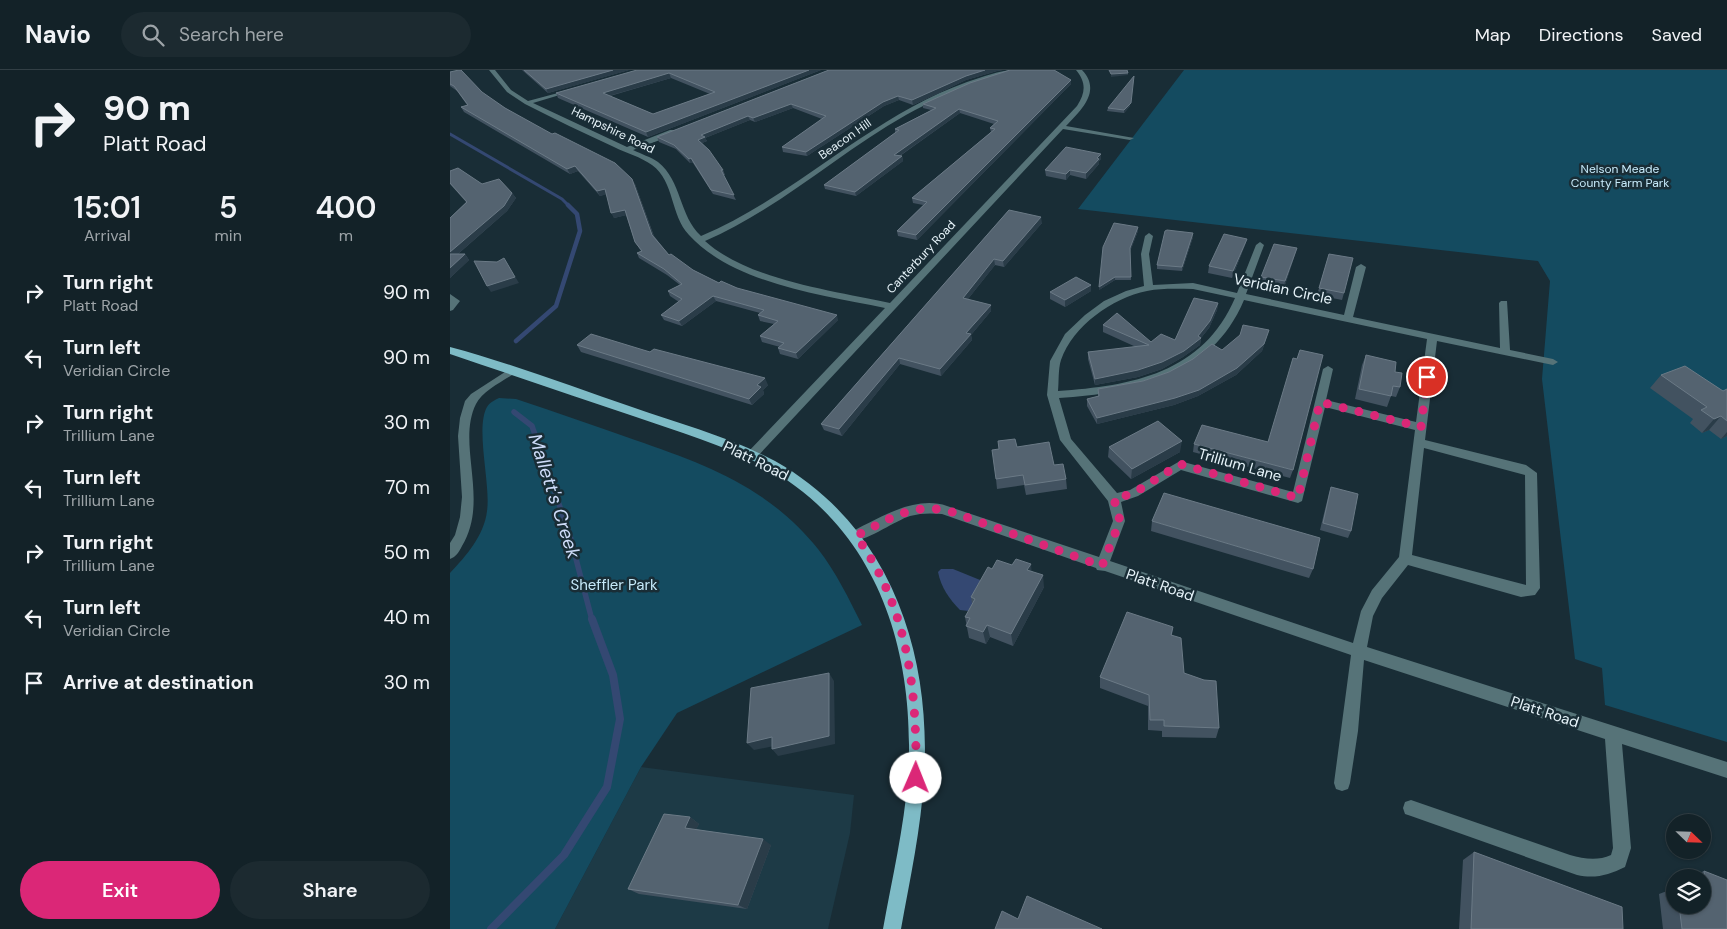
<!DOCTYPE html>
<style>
:root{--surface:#132228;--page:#1c2a30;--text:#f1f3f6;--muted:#9da4a8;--line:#323f45;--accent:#db2777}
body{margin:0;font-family:"DM Sans",sans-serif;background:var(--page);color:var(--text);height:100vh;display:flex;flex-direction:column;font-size:19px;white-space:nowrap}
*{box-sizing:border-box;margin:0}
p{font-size:16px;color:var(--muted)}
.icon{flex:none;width:28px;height:28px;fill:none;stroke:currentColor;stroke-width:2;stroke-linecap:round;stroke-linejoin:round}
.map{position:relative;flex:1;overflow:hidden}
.side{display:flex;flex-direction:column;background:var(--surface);width:450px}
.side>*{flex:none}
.banner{background:#132228;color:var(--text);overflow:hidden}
.needle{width:32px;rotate:113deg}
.buttons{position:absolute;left:1216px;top:744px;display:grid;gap:10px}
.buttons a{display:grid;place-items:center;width:45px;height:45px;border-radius:50%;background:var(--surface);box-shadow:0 1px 4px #0004,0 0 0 1px var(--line);font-size:25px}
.pin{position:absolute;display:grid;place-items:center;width:42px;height:42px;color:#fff;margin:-21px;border:2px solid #fff;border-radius:50%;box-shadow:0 1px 5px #0007}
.me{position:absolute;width:55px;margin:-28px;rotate:1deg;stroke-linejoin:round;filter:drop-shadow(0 0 4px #0008)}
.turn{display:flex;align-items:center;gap:18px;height:105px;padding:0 20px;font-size:22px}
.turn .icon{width:65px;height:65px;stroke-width:2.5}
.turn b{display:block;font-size:35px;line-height:42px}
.eta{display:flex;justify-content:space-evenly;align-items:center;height:85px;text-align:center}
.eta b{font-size:30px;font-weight:600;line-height:35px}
.action{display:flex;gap:10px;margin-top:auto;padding:10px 20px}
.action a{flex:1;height:58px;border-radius:30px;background:var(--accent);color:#fff;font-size:20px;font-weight:600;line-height:58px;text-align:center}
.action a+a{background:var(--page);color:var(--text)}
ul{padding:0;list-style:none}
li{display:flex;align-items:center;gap:15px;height:65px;padding:0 20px}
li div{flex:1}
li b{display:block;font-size:19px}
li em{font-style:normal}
header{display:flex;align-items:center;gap:30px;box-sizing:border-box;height:70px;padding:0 25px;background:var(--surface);border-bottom:1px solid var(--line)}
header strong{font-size:24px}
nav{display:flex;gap:28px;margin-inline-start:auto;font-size:18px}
.search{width:350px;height:45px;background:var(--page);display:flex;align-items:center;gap:12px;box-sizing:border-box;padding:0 18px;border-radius:28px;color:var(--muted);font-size:19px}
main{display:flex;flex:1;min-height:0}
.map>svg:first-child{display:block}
.built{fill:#1d3a46}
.green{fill:#144b60}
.water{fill:#344872}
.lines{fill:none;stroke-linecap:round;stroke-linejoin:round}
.stream-far3{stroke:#344872;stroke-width:3}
.stream-far2{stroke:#344872;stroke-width:4.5}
.stream-far1{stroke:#344872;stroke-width:5.5}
.stream{stroke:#344872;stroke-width:8}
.minor{fill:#567378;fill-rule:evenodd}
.major{fill:#7ebbc6;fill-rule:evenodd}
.wall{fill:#425260;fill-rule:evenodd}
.shaded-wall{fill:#2a3c48}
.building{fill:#546370;stroke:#6b7a86;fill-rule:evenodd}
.route{stroke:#db2777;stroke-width:9;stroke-dasharray:0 16.2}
.labels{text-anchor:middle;stroke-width:5;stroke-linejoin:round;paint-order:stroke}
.far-street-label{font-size:12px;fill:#e6f3f9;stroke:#192d36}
.far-park-label{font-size:12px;fill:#c6e9f9;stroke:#192d36}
.street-label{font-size:15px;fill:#e6f3f9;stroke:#192d36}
.park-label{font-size:15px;fill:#c6e9f9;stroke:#192d36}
.near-water-label{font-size:19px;font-style:italic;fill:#cedcf9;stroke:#192d36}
</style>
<header>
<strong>Navio</strong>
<div class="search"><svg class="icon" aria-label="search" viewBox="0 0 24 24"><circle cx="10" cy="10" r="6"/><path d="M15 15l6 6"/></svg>Search here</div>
<nav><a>Map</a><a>Directions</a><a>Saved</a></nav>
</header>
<main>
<section class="side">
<div class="banner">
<div class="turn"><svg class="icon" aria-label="right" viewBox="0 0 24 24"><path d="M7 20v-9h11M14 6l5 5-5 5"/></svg><div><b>90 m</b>Platt Road</div></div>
</div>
<div class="eta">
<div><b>15:01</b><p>Arrival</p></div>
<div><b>5</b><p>min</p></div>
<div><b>400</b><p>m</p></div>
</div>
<ul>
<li><svg class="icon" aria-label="right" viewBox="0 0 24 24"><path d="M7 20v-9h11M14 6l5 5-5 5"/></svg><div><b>Turn right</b><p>Platt Road</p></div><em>90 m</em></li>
<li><svg class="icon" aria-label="left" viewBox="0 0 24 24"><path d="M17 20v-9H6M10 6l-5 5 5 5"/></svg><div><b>Turn left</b><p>Veridian Circle</p></div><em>90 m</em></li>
<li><svg class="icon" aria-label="right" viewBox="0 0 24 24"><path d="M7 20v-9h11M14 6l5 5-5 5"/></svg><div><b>Turn right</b><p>Trillium Lane</p></div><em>30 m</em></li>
<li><svg class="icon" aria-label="left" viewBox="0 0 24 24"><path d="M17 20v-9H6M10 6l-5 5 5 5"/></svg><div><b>Turn left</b><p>Trillium Lane</p></div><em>70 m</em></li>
<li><svg class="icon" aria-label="right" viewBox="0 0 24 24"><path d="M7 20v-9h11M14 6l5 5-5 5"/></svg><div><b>Turn right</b><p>Trillium Lane</p></div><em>50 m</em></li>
<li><svg class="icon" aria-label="left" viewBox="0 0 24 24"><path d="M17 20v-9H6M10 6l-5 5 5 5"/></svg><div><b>Turn left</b><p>Veridian Circle</p></div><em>40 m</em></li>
<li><svg class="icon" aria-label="arrive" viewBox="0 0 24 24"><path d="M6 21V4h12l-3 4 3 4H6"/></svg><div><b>Arrive at destination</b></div><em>30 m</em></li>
</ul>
<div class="action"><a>Exit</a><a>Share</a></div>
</section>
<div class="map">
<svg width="1277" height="859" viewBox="0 0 1277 859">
<rect width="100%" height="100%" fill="#192d36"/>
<path class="built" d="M191,697L404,725L400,763L378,859H105Z"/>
<path class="green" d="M734,0H1277V672L1155,635L1152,598L1125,589L1092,309L1100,211L1088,191L628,139Z
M49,328L66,329C106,342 145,356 185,370C257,395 318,417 368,479C386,502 399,529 412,555L227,643L191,697L105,859H0V503C16,486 34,466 37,441C41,415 25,358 37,337C40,332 45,330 49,328Z"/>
<path class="water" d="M491,499H503L535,512L519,541L510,540C499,529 491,517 488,502Z"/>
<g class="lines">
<path class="stream-far3" d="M0,64L112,129L119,136"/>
<path class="stream-far2" d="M66,271L106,236L130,161L127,144L118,135"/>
<path class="stream-far1" d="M64,342L82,356L120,466L142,550"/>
<path class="stream" d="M41,859L114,785L157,717L170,649L163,605L142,549"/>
<path class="minor" d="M39,0H45L61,20L78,31L123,19V21L83,33L177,77L220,60H226V64L183,80C191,84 201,87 208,92C232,111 229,146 251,166C346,126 419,47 517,12C533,7 549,0 565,0C555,6 541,8 529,12C504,21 479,32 456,45C387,84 329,139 255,171C298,210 384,221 440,233L627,36C636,22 636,12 626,0H632C652,21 631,40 616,56L684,68L680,70L613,59L306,388L302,389L296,385L298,382L435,238C372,225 284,214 239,165C220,145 225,112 202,95C191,87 176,83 164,77C134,63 104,49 75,34L57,22Z
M699,163L703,166L699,184L703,215L743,213L787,223L806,175L810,172L814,175L796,224L894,245L906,197L911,194L916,197L903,247L1050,278L1049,233L1051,231H1057L1060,280L1103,289L1108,292L1103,295L987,271L975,370L1076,395L1087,403L1090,518L1085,525L1071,527L958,495L932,528L923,546L917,577L1277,692V708L1172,674L1181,778L1175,797C1159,805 1145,809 1127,805L961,746L955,744L953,738L955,732L961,730L1120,785C1134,789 1148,791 1161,785L1163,778L1155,669L914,590L908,661L900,713L898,719L892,721L886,719L884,713L901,585L655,501L647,500L646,498L492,444C481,443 471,443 460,446C446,450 413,474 401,470L399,466L401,462C429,448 465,425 497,436L649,487L663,451L658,431L610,370L597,325L600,291L615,264L635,245L654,231L676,221L694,216L691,184L695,166ZM743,219L785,228C753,303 682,316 608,321C609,312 608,299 611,290C623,256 662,228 697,221C712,218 728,219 743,219ZM794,230L977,269L966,352L876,330L883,299L878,296L873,299L843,422L730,391L680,420L667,423L621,369L609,328C685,323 761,308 794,230ZM875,337L965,360L949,487L922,520L911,541L903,573L660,491L675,451L671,432L688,426L731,400L848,433L852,431ZM974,378L1075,405L1076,515L962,485Z
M0,224L10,231L3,240L0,241Z
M61,298L65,299V303C53,311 32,321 26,334C6,374 40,430 12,476C9,482 6,487 0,489V473L5,465L10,447L12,427L8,366L10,348L15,331L21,324Z"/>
<path class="major" d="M0,277C60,293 123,317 182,337C230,354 280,367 325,391C440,456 482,582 474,708C471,759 460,809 451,859H433C442,809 454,758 458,707C466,583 429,459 314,396C273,375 229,362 186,347C124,326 62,305 0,284Z"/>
</g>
<path class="wall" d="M72,0H179L98,23Z
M187,0H371L198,67L108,28L106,23ZM221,8L260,24L203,44L160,26Z
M379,0H553L547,1L516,10L463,35L449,30L434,36L357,86L333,82L332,77L372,49L343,38L305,52L300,50L255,68L257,71L252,73L273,100L275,105H273L286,130L263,124L243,93H240L226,79L209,72L207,67Z
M0,2L55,38L185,114L204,166L219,185L243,200L269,213L388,250L348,289L330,284L328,278L330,277L312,272L310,266L324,254L310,251L308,245L310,243L266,231L232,256L214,250L211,245L229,232L220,226L218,221L230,215L217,205L189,188L187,183L191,181L185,172L176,145L164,148L156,124L150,126L128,101L120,104L14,42L11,37L17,35L7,21L0,16Z
M621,10V14L467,170L448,166L447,161L473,135L463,133L462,128L541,62L540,58L544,54L510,43L450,86H452L453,91L406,126L375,119L374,115L445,63V59L481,40L473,38V34Z
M680,36L674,43L657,41L658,38Z
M651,89L649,91V94L636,109L620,105L616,110L596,106L595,100Z
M0,101L32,114L62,123L66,128L57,141L8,184H15L19,190L0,208V148L16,132L0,114Z
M559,140L592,153L554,197L545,195L518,229L541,241L521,265L522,270L491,306L450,294L392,366L374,360L371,354Z
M688,157V161L680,181L681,210H665L649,220Z
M743,167L732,201L707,199V195Z
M797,169L795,175L782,208L758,203L759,196Z
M847,178L834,218L810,213L811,207Z
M879,184L894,223L892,230L867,225Z
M641,215V221L615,237L600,229V222Z
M768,233L767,240L759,258L751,268L750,275L733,287L712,299L688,307L645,315L638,289V282L686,277L653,262V255L701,272L725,270Z
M819,260L812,281L786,305L748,326L724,335L647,354L637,336V329L648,327V319L693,311L719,302Z
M127,275L200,282L318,315L313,320L314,324L302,335L131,282Z
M916,285L945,302L950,317L946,327L941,326L937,337L905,329L912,295Z
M1211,305L1273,321L1277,319V366L1271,369L1259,360L1252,363L1240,353L1243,349L1200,318Z
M744,374L843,400L840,408L743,382Z
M567,377L604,395L616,409L617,419L576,425L574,415L547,419L546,409Z
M659,377L730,382L681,409L658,387Z
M881,417L901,461L898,468L870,460L879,423Z
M702,451L863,499L859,508L701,461Z
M542,499L582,501L594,517L563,576L540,567L536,574L519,568L515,547L522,534L521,527Z
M723,557L722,565L734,603L769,658L766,668L712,667V661L698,660V636L650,618V607Z
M240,747L249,754L246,759L321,775L297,839L189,824L178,819Z
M1024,782L1173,859H1009L1013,790Z
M1254,801L1277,859H1213L1209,824L1225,818V835H1252V808H1237Z"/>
<path class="shaded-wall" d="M163,0H179L98,23L96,19Z
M359,0H371L198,67L196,62Z
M535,0H553L547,1L516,10L463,35L462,30L516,6Z
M219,3L221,8L155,27L153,23Z
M678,3V5L661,7V4Z
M684,6L680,36L674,43V40Z
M621,10V14L467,170L466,165Z
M448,26L449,30L434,36L357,86L356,82L433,32Z
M341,34L343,38L305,52L303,48Z
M509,39L510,43L445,89L444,85Z
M298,46L300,50L255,68L257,71L250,74L248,70L251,65Z
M651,84V89L649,91V94L636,109V103Z
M452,86L453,91L406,126L405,122Z
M241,88L243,93H240L239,89Z
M125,96L128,101L120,104L117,99Z
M620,100V105L616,110V104Z
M182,109L185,114L205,170L202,165Z
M155,119L158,124L150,126L147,121Z
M62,123L66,128L57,141L2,189L0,187V182Z
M175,140L177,145L164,148L161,143Z
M591,147L592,153L554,197L553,191Z
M688,157V161L680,182V178Z
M743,163V167L732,201V197Z
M797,169L795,175L782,208L783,201Z
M847,178L845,185L834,218L835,211Z
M15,184L19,190L0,208V198Z
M54,188L69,213L41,222L37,216Z
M544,189L545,195L514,234L513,228Z
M665,207V210L649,220V217Z
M641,215V221L615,237V230Z
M263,226L266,231L232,256L229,251Z
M768,233L767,240L759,258L751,268L750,275L733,287L712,299L688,307L645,315V309L748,266Z
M541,235V241L521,265L522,270L491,306L490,299L516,263Z
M387,245L388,250L348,289L346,283Z
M819,260L812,281L786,305L748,326L724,335L647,354V348Z
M449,288L450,294L392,366L389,359Z
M315,308L318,315L313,320L314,324L302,335L299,329L307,315Z
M1271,346L1259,360L1252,363L1264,349Z
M1277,362V366L1271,369Z
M732,371L730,382L681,409L682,399Z
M581,494L582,506L577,500Z
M593,505L594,517L563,576L561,564Z
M537,555L540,567L536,574L533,562Z
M379,603L384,611L385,674L328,686L322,679Z
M322,667L329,675L304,680L297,673Z
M240,747L249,754L244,764L235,758Z
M313,769L321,775L297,839L288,835Z"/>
<path class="building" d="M9,0H11L32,22L55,38L102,64L105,63L165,93L182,109L202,165L219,185L221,184L243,200L269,213L271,211L287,218L387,245L346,283L328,278L334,273L310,266L328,251L308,245L314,240L263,226L229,251L211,245L232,229L218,221L232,214L214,199L187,183L192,181L185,172L175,140L161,143L155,119L147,121L125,96L117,99L11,37L18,35L4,16L0,14V2Z
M74,0H163L96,19Z
M187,0H359L196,62L106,23ZM219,3L265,22L203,44L153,23Z
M379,0H535L516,6L462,30L448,26L433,32L356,82L332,77L376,46L341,34L303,48L298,46L251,65L255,67L248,70L259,80L273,100H271L284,125L261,120L241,88L239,89L224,75L207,67Z
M560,0H604L621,10L466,165L447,161L477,132L462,128L545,59L540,58L548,51L509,39L444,85L452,86L405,122L374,115L449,60L445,59L486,38L473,34L520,13Z
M659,0H677L678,3L661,4Z
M684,6L681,33L674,40L658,38Z
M616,77L651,84L647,88L649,89L636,103L620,100L616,104L595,100Z
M8,98L32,114L49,109L62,123L54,136L0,182V148L17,132L0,113V101Z
M559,140L591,147L553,191L544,189L513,228L541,235L516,263L521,264L490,299L449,288L389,359L371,354Z
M664,153L688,157L680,178L681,207H665L649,217L653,177Z
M717,160L743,163L732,197L707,195L715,161Z
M774,164L797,169L783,201L759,196Z
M824,174L847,178L835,211L811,207Z
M0,184H15L0,198Z
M879,184L903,188L894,223L869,218Z
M54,188L65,207L37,216L24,191L47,192Z
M626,207L641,215L615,230L600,222Z
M744,228L768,233L760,251L748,266L751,268L734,281L712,292L688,300L645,309L638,282L699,275L653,255L667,243L701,272L711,264L725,270Z
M793,255L819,260L814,274L787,298L749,320L725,328L647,348L637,329L649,326L648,319L693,311L719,302L743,289L762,274L772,280L790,265Z
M141,264L200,282L204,279L315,308L307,315L311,317L299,329L127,275Z
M850,280L873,285L843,400L744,374L752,355L818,372L843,288L847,289Z
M916,285L946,292L945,302L952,303L950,317L943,316L941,326L909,319Z
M1235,296L1273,321L1277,319V351L1271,346L1264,349L1251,340L1257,337L1211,305Z
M708,351L732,371L682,399L659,377Z
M565,369L567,377L599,372L604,395L613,394L616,409L575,415L573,405L546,409L542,380L549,379L548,371Z
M881,417L908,424L901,461L873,453Z
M714,423L870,468L863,499L702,451Z
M566,489L581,494L577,500L593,505L561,564L537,555L533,562L516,556L520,548L515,547L525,529L521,527L538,497L542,499L547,490L562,495Z
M677,542L723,557L721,565L731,568L734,603L754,610L766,611L769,658L714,656V650H700L699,625L650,607Z
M379,603V666L322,679V667L297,673L301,618Z
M214,744L240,747L235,758L313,769L288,835L178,819Z
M1024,782L1172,837L1173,859H1021Z
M1254,801L1277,810V859H1232L1229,835H1252V826L1258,828Z
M577,826L652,859H545L552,841L568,849Z"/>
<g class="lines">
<path class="route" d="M466,708C467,622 459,538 406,466C439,449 464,431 502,442L652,496L670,451L664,429L684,423L730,394L848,428L870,332L971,357L977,307"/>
</g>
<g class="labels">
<g class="far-street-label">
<text transform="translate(163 60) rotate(26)" y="4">Hampshire Road</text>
<text transform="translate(395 69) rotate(-35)" y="4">Beacon Hill</text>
<text transform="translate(471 187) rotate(-47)" y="4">Canterbury Road</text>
</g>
<g class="far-park-label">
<text x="1170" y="103">Nelson Meade<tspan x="1170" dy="14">County Farm Park</tspan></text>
</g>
<g class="street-label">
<text transform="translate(833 219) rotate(12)" y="5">Veridian Circle</text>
<text transform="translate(306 391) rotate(26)" y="5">Platt Road</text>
<text transform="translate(790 395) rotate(16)" y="5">Trillium Lane</text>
<text transform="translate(710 515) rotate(19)" y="5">Platt Road</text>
<text transform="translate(1095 642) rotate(18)" y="5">Platt Road</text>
</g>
<g class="park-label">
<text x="164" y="520">Sheffler Park</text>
</g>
<g class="near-water-label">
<text transform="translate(105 426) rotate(72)" y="7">Mallett's Creek</text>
</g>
</g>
</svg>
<div class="buttons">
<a><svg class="needle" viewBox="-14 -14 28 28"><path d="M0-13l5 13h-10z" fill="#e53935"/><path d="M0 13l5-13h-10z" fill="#9da4a8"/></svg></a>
<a><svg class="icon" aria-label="layers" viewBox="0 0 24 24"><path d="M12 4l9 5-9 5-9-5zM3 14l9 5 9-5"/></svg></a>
</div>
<div class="pin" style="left:977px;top:307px;background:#d93025"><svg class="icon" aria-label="arrive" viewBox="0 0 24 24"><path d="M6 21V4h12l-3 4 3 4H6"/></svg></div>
<svg class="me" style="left:466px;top:708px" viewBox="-20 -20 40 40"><circle r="19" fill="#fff"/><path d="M0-13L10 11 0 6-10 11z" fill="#db2777"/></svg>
</div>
</main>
